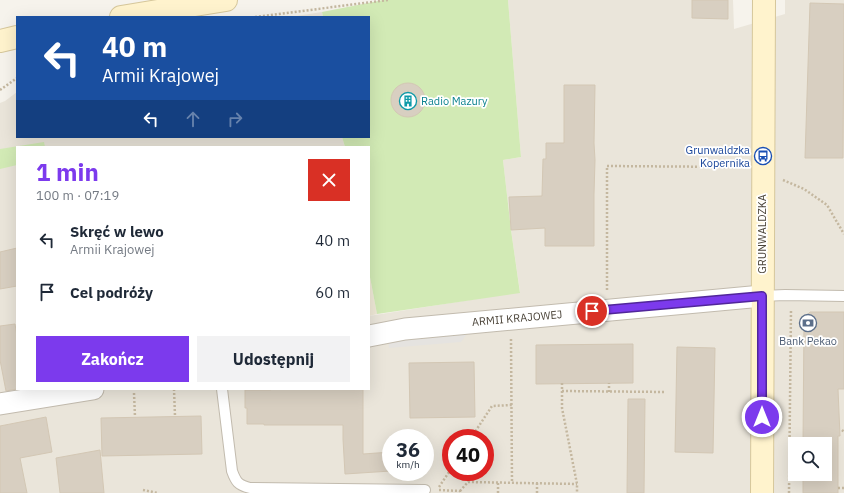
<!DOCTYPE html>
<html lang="pl">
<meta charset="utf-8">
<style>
:root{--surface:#fff;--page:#f2f2f3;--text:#1f2937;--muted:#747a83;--accent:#7c3aed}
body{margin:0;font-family:"IBM Plex Sans",sans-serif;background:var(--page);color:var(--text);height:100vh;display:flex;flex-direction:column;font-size:15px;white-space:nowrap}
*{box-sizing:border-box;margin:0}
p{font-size:13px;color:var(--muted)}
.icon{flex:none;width:22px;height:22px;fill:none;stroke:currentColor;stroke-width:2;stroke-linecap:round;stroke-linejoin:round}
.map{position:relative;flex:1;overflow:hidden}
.panel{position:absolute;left:16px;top:146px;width:354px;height:244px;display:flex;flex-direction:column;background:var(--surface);border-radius:0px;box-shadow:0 4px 16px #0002}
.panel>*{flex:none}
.top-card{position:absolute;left:16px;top:16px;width:354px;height:122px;border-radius:0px;box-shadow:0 4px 16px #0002;background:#1a4fa0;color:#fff;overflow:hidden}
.controls{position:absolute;left:788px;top:437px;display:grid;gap:8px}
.controls a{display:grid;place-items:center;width:44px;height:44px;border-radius:0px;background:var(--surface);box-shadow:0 4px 16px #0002;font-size:20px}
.speed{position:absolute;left:382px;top:429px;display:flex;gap:8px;font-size:20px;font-weight:700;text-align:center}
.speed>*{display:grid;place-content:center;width:52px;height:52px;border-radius:50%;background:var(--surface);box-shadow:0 4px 16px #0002;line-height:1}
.speed small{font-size:10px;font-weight:400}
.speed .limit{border:6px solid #d22;background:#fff;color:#111}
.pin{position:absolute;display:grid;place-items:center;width:34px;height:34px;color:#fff;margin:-17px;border:2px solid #fff;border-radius:50%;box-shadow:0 1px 4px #0007}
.me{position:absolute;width:44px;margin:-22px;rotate:0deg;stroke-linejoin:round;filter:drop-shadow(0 0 3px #0008)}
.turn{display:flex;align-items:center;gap:14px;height:84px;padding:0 20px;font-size:18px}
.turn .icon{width:52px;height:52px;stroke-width:2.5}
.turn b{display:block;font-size:28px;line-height:34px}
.lanes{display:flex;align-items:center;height:38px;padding:0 20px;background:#0003;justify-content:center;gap:20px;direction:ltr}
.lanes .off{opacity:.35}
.round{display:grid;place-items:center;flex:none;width:42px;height:42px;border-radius:0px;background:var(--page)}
.headline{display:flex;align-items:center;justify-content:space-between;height:68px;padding:0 20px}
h1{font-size:24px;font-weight:800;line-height:30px;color:var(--accent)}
.primary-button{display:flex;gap:8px;margin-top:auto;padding:8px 20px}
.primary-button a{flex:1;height:46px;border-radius:0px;background:var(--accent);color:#fff;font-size:16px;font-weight:800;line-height:46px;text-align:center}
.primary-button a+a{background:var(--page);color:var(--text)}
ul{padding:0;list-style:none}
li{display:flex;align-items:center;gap:12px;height:52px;padding:0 20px}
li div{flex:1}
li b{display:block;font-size:15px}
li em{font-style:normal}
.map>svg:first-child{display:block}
.residential{fill:#eae5da;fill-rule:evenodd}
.education{fill:#efe8d6}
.green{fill:#d2eab5}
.parking{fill:#e5e3e0}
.building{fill:#d8cfc1;stroke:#d3c7b4}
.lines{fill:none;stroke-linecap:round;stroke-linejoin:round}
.lane-casing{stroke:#c2bbae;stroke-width:12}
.street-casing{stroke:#c2bbae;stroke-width:23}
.secondary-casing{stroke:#d6c79b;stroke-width:24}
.path{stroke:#c4b79f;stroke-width:2.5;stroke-dasharray:2 2;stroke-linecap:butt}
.lane{stroke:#fff;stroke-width:10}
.street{stroke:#fff;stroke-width:21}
.secondary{stroke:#fff3cd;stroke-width:22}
.route-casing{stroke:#51269a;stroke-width:10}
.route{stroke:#7c3aed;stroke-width:7}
.labels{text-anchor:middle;stroke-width:3.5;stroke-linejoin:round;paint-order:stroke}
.culture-label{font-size:11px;fill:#0d838f;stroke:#fff;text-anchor:start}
.transit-label{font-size:11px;fill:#164399;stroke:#fff;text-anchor:end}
.street-label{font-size:11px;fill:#4b4439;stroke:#fff}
.service-label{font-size:11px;fill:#4e5e75;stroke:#fff}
</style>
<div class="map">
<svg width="844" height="493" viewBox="0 0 844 493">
<rect width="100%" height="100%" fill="#f6f3ec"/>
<path class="residential" d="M508,0H733L734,29L785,14V0H844V493H0V103L5,101L17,92V137H342L345,147H17V389H369V316L520,292L511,230L503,160L521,157ZM391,438H425V472H391ZM451,438H485V472H451ZM795,444H825V474H795Z
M322,12L323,17H290Z"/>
<path class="education" d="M369,272L377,314L369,316Z"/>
<path class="green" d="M383,0H508L521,157L503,160L511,230L520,293L377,314L369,272V147H345L342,137H369V17H323L322,12Z
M44,142L45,147H17V165L0,169V149Z"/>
<path class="parking" d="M470,330L461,342L389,348L388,337Z"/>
<path class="building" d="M692,0H728V19L692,18Z
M810,3L844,4L843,158H805Z
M391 100a17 17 0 1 1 34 0a17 17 0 1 1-34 0Z
M564,85H595L594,143L595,160L594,194V246H545V228L511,230L509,197L542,196L543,159H546V143H564Z
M17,248V286L0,289V252Z
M810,312H844V389H838L840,436H838V493H803V474H825V444H803L804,319Z
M15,324L17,336V389L6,391L0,360V326Z
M633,344V383L536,384V345Z
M677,347L715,348L713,453L675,452Z
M474,362L475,417L410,418L409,363Z
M271,389H363V454L391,452V471L345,474L343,439V425H264V424H247V408H245V390H271Z
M628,399H645L644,493H627Z
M201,416L202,454L102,456L101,418Z
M46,417L52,452L20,458L27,493H0V426Z
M100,450L104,493H60L56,458Z"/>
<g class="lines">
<g class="lane-casing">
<path id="lane" d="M762,296L785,295L844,296
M222,389L232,471C236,482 238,485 250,488L425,490"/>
</g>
<g class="street-casing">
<path id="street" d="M369,336L405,329L762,296
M0,404L93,389"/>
</g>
<g class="secondary-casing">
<path id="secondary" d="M121,17L226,0
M0,41L17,37
M762,493L764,0"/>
</g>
<path class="path" d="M255,17L388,0
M0,90L17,78
M783,180L804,189L827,205L844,234
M607,290V166L739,167
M511,339L512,483
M562,383V408L577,484V493
M174,389L175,416
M562,391L665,392
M609,392V383
M134,393L135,417
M842,430L844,432
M471,438L492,406L512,405
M439,487L451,469
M838,488H844
M143,490L158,493
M439,490L460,491V493
M460,491L468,482L577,484
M498,493V483
M537,493V483
M789,493L791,310"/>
<use href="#lane" class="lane"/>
<use href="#street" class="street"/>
<use href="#secondary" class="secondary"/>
</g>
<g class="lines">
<g class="route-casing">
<path id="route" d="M592,311L762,296V417"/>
</g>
<use href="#route" class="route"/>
</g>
<defs>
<g id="building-ring" transform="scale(0.9)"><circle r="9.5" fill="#fff" stroke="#0f9aa8" stroke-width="1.5"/><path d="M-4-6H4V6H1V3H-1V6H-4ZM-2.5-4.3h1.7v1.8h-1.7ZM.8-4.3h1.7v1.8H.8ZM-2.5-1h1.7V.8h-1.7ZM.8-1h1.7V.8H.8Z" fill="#0f9aa8"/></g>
<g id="bus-ring" transform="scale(0.9)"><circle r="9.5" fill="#fff" stroke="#1a4fb4" stroke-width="1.5"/><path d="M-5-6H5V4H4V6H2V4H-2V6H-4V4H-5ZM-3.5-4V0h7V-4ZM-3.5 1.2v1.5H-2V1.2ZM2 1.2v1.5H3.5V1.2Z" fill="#1a4fb4"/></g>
<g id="bank-ring" transform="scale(0.9)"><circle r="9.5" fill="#fff" stroke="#5c6f8a" stroke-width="1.5"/><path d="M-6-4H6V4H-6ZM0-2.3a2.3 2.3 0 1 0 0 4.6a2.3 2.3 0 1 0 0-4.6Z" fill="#5c6f8a"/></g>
</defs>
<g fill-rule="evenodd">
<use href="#building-ring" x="408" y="101"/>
<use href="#bus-ring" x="763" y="156"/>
<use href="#bank-ring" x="808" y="323"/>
</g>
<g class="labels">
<g class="culture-label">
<text x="421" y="105">Radio Mazury</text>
</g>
<g class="transit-label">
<text x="750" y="154">Grunwaldzka<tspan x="750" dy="13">Kopernika</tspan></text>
</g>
<g class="street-label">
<text transform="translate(762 234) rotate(-90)" y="4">GRUNWALDZKA</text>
<text transform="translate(517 318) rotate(-5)" y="4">ARMII KRAJOWEJ</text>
</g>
<g class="service-label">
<text x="808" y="345">Bank Pekao</text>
</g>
</g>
</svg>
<div class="controls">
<a><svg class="icon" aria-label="search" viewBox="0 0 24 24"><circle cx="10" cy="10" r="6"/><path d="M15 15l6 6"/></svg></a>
</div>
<div class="speed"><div>36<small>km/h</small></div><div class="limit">40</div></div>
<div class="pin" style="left:592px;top:311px;background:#d93025"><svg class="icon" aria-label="arrive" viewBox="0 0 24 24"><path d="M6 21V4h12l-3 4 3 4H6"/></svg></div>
<svg class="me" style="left:762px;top:417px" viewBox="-20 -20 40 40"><circle r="17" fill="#7c3aed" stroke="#fff" stroke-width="3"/><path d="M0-11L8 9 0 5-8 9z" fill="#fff"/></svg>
<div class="top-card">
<div class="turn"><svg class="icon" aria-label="left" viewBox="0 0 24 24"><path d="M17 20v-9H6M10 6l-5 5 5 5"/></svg><div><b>40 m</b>Armii Krajowej</div></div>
<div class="lanes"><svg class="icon" aria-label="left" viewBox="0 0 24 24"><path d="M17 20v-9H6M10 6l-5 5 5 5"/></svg><svg class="icon off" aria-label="ahead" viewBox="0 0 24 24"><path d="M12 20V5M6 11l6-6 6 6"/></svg><svg class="icon off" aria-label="right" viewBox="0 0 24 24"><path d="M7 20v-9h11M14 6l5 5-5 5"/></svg></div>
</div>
<section class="panel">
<div class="headline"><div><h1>1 min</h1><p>100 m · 07:19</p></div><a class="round" style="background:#d93025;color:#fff"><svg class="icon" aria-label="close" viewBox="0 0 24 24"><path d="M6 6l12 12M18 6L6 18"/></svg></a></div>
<ul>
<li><svg class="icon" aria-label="left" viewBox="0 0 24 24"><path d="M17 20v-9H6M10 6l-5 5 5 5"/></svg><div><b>Skręć w lewo</b><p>Armii Krajowej</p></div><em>40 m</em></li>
<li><svg class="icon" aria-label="arrive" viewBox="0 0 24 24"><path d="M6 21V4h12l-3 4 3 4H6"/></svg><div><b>Cel podróży</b></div><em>60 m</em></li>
</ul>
<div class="primary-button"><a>Zakończ</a><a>Udostępnij</a></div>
</section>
</div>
